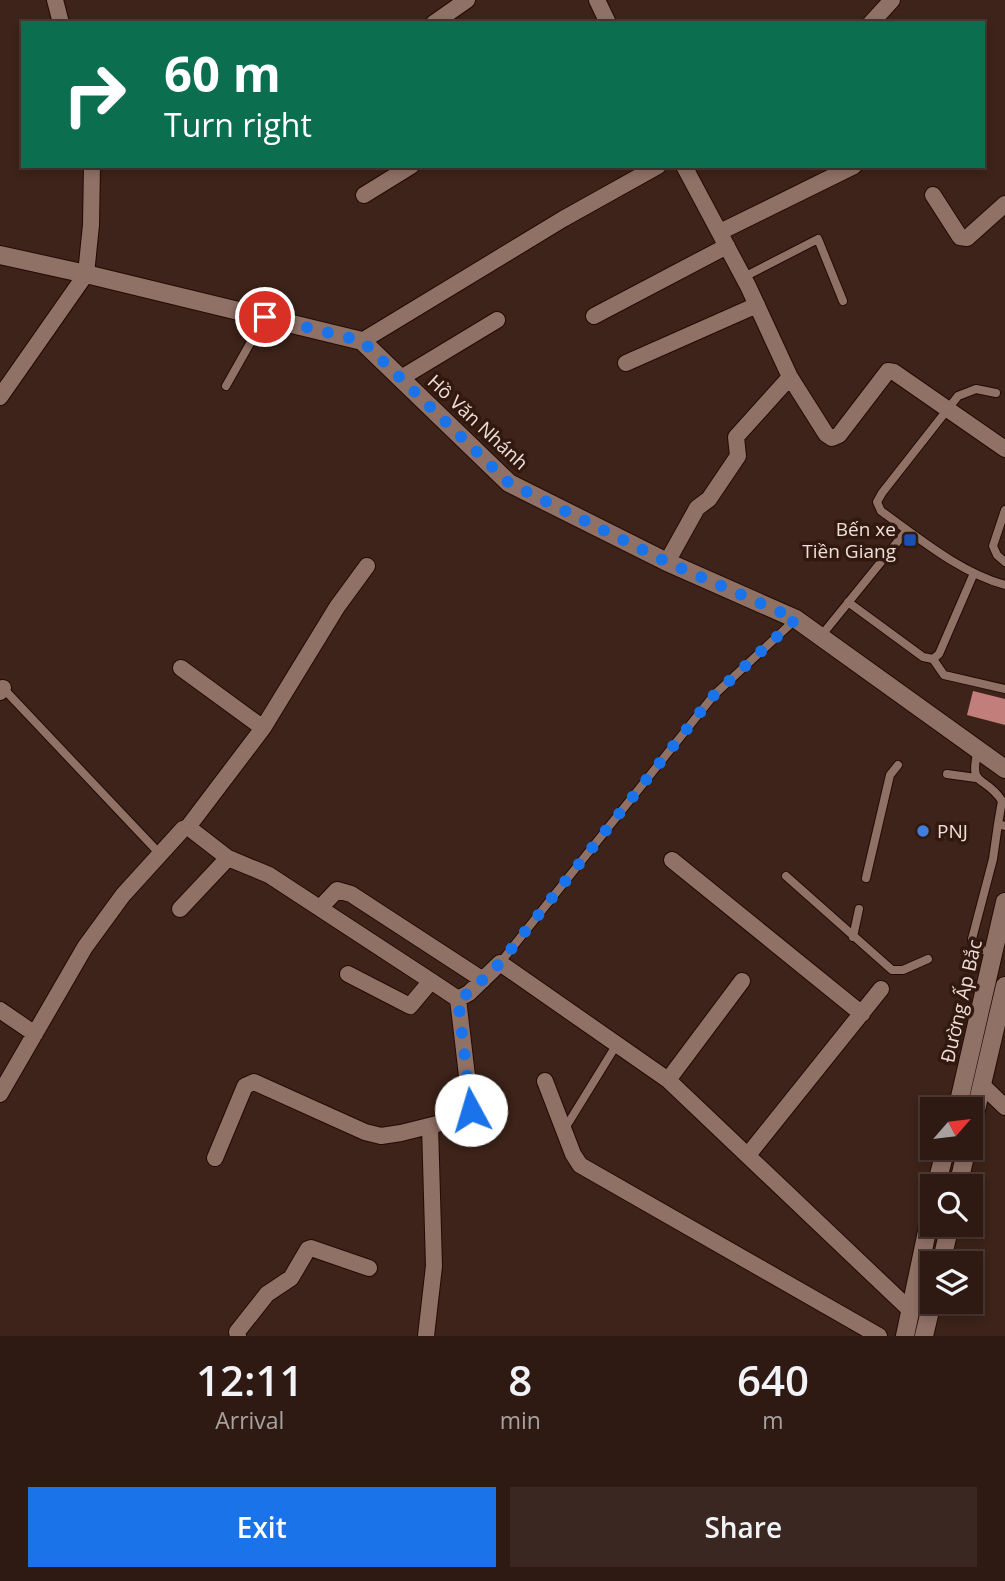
<!DOCTYPE html>
<meta charset="utf-8">
<style>
:root{--surface:#2e1a13;--page:#3a2721;--text:#f1f3f6;--muted:#a7a1a0;--line:#493833;--accent:#1a73e8}
body{margin:0;font-family:"Open Sans",sans-serif;background:var(--page);color:var(--text);height:100vh;display:flex;flex-direction:column;font-size:26px;white-space:nowrap}
*{box-sizing:border-box;margin:0}
p{font-size:23px;color:var(--muted)}
.icon{flex:none;width:38px;height:38px;fill:none;stroke:currentColor;stroke-width:2;stroke-linecap:round;stroke-linejoin:round}
.map{position:relative;height:1336px;overflow:hidden}
.details{display:flex;flex-direction:column;background:var(--surface);flex:1}
.details>*{flex:none}
.banner{position:absolute;left:21px;top:21px;width:964px;height:147px;border-radius:0px;box-shadow:0 4px 10px #0003,0 0 0 2px var(--line);background:#0b6e4f;color:#fff;overflow:hidden}
.needle{width:46px;rotate:62deg}
.controls{position:absolute;left:920px;top:1097px;display:grid;gap:14px}
.controls a{display:grid;place-items:center;width:63px;height:63px;border-radius:0px;background:var(--surface);box-shadow:0 4px 10px #0003,0 0 0 2px var(--line);font-size:35px}
.pin{position:absolute;display:grid;place-items:center;width:60px;height:60px;color:#fff;margin:-30px;border:4px solid #fff;border-radius:50%;box-shadow:0 2px 7px #0007}
.me{position:absolute;width:77px;margin:-38px;rotate:354deg;stroke-linejoin:round;filter:drop-shadow(0 0 5px #0008)}
.turn{display:flex;align-items:center;gap:24px;height:147px;padding:0 28px;font-size:32px}
.turn .icon{width:91px;height:91px;stroke-width:2.5}
.turn b{display:block;font-size:49px;line-height:60px}
.eta{display:flex;justify-content:space-evenly;align-items:center;height:119px;text-align:center}
.eta b{font-size:42px;font-weight:600;line-height:49px}
.primary-button{display:flex;gap:14px;margin-top:auto;padding:14px 28px}
.primary-button a{flex:1;height:80px;border-radius:0px;background:var(--accent);color:#fff;font-size:28px;font-weight:600;line-height:80px;text-align:center}
.primary-button a+a{background:var(--page);color:var(--text)}
.map>svg:first-child{display:block}
.building{fill:#c27e7b}
.lines{fill:none;stroke-linecap:round;stroke-linejoin:round}
.lane-casing{stroke:#230b04;stroke-width:10}
.street-casing{stroke:#230b04;stroke-width:18}
.secondary-casing{stroke:#230b04;stroke-width:20}
.lane{stroke:#907166;stroke-width:8}
.street{stroke:#907166;stroke-width:16}
.secondary{stroke:#907166;stroke-width:18}
.route{stroke:#1a73e8;stroke-width:12;stroke-dasharray:0 21.6}
.transit-dot{fill:#1a4fb4;stroke:#321910;stroke-width:2.5}
.shop-dot{fill:#3f7fe0;stroke:#321910;stroke-width:2.5}
.labels{text-anchor:middle;stroke-width:7;stroke-linejoin:round;paint-order:stroke}
.street-label{font-size:19px;fill:#f0ded8;stroke:#321910}
.poi-label{font-size:19px;fill:#f0ded8;stroke:#321910;text-anchor:end}
</style>
<div class="map">
<svg width="1005" height="1336" viewBox="0 0 1005 1336">
<rect width="100%" height="100%" fill="#3d2319"/>
<path class="building" d="M973,691L1005,699V725L967,715Z"/>
<g class="lines">
<g class="lane-casing">
<path id="lane" d="M744,277L818,239L843,301
M226,386L265,317
M996,393L976,389L958,396L882,493L877,502L881,511C919,538 959,572 1005,585
M1005,510L993,546L997,555L1005,562
M848,602L923,657L933,659L939,654L974,573
M821,636L907,530
M933,659L944,675L1005,689
M2,687L159,853
M978,750C968,789 985,774 1002,801L998,824
M947,774L976,778
M786,876L892,970H903L928,959
M866,878L890,775L898,765
M853,937L859,909
M994,953L979,949L973,945L972,939L993,859L998,824L1005,826
M500,963L714,695L796,619
M564,1130L617,1044"/>
</g>
<g class="street-casing">
<path id="street" d="M55,0L61,23
M597,0L608,23
M434,23L467,0
M871,23L892,0
M684,166L748,286L790,377L826,434L832,438L839,435L888,371L894,372L1005,449
M364,195L411,166
M933,195L960,237L967,238L1005,204
M720,232L854,166
M594,316L727,246
M362,341L563,219L658,166
M626,363L757,305
M401,378L497,320
M0,397L86,274L91,225L92,166
M667,562L697,508L709,499L738,456L736,437L790,377
M181,668L263,728L188,827
M0,692L3,688
M263,728L337,607L367,566
M672,860L862,1014
M320,908L337,890L351,894L483,980
M180,909L228,858
M348,974L410,1006L431,981L458,999L469,993L500,963L668,1080L909,1309
M0,1010L35,1034
M668,1080L742,981
M545,1081L573,1154L580,1165L879,1336
M982,1085L1005,1107
M0,1094L85,947L123,895L183,829L188,827L228,858L269,875L431,981
M748,1155L881,989
M215,1158L245,1086L254,1082L365,1132L381,1136L401,1133L469,1116L471,1110L458,999
M238,1336L237,1332L267,1294L291,1278L308,1249L311,1248L369,1268
M426,1336L434,1266L430,1126"/>
</g>
<g class="secondary-casing">
<path id="secondary" d="M0,255L86,274L362,341L509,483L667,562L796,619L1005,769
M957,1110L1005,902
M971,1131L1005,986
M936,1186L946,1148
M958,1186L967,1148
M941,1264L950,1225
M905,1336L933,1203
M924,1336L933,1298"/>
</g>
<use href="#lane" class="lane"/>
<use href="#street" class="street"/>
<use href="#secondary" class="secondary"/>
</g>
<g class="lines">
<path class="route" d="M265,317L362,341L509,483L667,562L796,619L714,695L500,963L469,993L458,999L471,1110"/>
</g>
<rect class="transit-dot" x="903" y="533" width="14" height="14" rx="3.5"/>
<circle class="shop-dot" cx="923" cy="831" r="7"/>
<g class="labels">
<g class="street-label">
<text transform="translate(478 422) rotate(43)" y="7">Hồ Văn Nhánh</text>
<text transform="translate(961 1001) rotate(-77)" y="7">Đường Ấp Bắc</text>
</g>
<g class="poi-label">
<text x="896" y="536">Bến xe<tspan x="896" dy="22">Tiền Giang</tspan></text>
<text x="937" y="838" text-anchor="start">PNJ</text>
</g>
</g>
</svg>
<div class="controls">
<a><svg class="needle" viewBox="-14 -14 28 28"><path d="M0-13l5 13h-10z" fill="#e53935"/><path d="M0 13l5-13h-10z" fill="#a7a1a0"/></svg></a>
<a><svg class="icon" aria-label="search" viewBox="0 0 24 24"><circle cx="10" cy="10" r="6"/><path d="M15 15l6 6"/></svg></a>
<a><svg class="icon" aria-label="layers" viewBox="0 0 24 24"><path d="M12 4l9 5-9 5-9-5zM3 14l9 5 9-5"/></svg></a>
</div>
<div class="pin" style="left:265px;top:317px;background:#d93025"><svg class="icon" aria-label="arrive" viewBox="0 0 24 24"><path d="M6 21V4h12l-3 4 3 4H6"/></svg></div>
<svg class="me" style="left:471px;top:1110px" viewBox="-20 -20 40 40"><circle r="19" fill="#fff"/><path d="M0-13L10 11 0 6-10 11z" fill="#1a73e8"/></svg>
<div class="banner">
<div class="turn"><svg class="icon" aria-label="right" viewBox="0 0 24 24"><path d="M7 20v-9h11M14 6l5 5-5 5"/></svg><div><b>60 m</b>Turn right</div></div>
</div>
</div>
<section class="details">
<div class="eta">
<div><b>12:11</b><p>Arrival</p></div>
<div><b>8</b><p>min</p></div>
<div><b>640</b><p>m</p></div>
</div>
<div class="primary-button"><a>Exit</a><a>Share</a></div>
</section>
